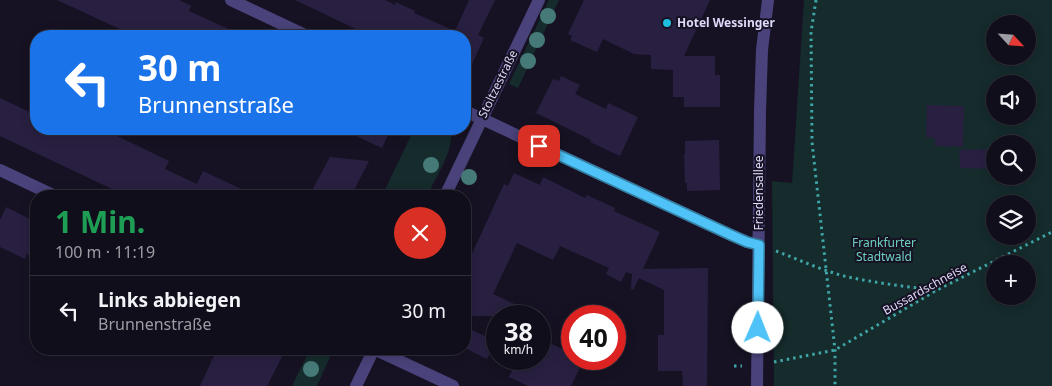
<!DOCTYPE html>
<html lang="de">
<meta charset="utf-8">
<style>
:root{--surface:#100e1a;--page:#1e1c27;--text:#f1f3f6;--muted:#9c9ca2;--line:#302e39}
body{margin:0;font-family:"Noto Sans",sans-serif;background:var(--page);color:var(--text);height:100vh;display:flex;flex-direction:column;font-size:19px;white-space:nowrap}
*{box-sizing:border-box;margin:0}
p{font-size:16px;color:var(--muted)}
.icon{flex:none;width:28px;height:28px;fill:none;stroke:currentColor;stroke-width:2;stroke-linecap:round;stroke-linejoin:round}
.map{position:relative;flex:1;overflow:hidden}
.details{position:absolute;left:30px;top:190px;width:441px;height:165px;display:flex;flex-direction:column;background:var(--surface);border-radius:20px;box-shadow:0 2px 12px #0003,0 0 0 1px var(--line)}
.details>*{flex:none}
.top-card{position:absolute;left:30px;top:30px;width:441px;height:105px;border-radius:20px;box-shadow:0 2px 12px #0003,0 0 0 1px var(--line);background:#1a73e8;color:#fff;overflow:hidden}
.needle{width:32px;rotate:116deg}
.fabs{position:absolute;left:986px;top:15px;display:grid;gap:10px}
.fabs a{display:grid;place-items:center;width:50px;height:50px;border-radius:50%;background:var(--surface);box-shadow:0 2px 12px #0003,0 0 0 1px var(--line);font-size:25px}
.speed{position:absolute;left:486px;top:305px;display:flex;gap:10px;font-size:25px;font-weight:700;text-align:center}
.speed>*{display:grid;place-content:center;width:65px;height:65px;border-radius:50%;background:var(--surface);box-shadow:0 2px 12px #0003,0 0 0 1px var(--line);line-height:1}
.speed small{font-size:12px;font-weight:400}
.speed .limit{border:8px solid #d22;background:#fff;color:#111}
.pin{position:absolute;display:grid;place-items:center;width:42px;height:42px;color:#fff;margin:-21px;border-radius:10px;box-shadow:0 2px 8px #0006}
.me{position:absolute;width:55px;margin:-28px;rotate:1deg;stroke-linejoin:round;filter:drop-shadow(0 0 4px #0008)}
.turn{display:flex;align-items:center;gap:18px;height:105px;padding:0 25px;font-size:22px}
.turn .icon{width:65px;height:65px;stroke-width:2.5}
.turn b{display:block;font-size:35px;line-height:42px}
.round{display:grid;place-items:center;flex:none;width:52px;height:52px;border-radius:26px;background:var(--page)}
.summary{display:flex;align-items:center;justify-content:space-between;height:85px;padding:0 25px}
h1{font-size:30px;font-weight:700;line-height:38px;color:#1e9e55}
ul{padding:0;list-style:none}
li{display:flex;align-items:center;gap:15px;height:70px;padding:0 25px;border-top:1px solid var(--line)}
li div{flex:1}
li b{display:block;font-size:19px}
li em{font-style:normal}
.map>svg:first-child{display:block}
.green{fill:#152b2c;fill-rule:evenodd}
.building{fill:#292041}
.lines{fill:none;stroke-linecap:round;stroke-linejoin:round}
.path{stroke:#3fa5a7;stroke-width:3;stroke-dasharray:2.5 4;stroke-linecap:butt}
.minor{stroke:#4a437b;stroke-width:12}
.tree{fill:#467a79}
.route-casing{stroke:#337fa1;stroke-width:12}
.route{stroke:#4fc3f7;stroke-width:9}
.poi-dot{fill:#1fbddf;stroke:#161223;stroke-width:2}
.labels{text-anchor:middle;stroke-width:4;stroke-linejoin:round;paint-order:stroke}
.poi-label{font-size:12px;font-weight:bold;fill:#dfd9fa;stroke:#161223;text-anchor:start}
.street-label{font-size:12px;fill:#dfd9fa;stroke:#161223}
.park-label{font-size:12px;fill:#6ed0c0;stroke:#161223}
</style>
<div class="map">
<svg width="1052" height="386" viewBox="0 0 1052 386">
<rect width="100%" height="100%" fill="#161223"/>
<path class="green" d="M549,0H559L518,88L509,84Z
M804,0H1052V386H774L772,181L792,183ZM995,24H1028V56H995ZM995,84H1028V116H995ZM995,144H1028V176H995ZM995,204H1028V236H995ZM995,264H1028V296H995Z
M414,129H450C456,147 435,179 427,196H382Z
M310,349L333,350L317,386H292Z"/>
<path class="building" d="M57,0H179L191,6L189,11L244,36H135Z
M295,0H385L395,5L396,2L415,11L414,13L455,31L469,0H495L478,35L484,38L465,80V36H375L360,31Z
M584,0H710L684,56H715V75H720V107H684V97H673V70L651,69V55L634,54L603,39L597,52L570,40L572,36L568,34Z
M561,76L580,85L575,94L606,109L608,103L638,117L620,156L590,142L591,140L536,113L553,79L559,81Z
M0,98L36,115V129H93L107,136L109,132L169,161L165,169L197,184L203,171L256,196H127L0,136Z
M927,105L964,106L963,147L935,146V138L926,137Z
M341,129H391L382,148Z
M719,140L720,190L687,191V183H685L684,155L685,154V141Z
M995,149V169L960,168L959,150Z
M330,157L369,161L351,196H309Z
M514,173L540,185L543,177L585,198L587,195L615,208L614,211L660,232L643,269L708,268L707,386H683L682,371H658V335H664V290L639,278L633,290L631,289L632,274L626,272L621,282L606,274L609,268L560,246L553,260L517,243L493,294L540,316H465V269L504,184L508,186Z
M6,207L36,222V269L27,253L25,259L0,247V220Z
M465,327L496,341L487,359L465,348Z
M540,338L572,354V359H584L571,386H528L509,377L517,359H540Z
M217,349H286L267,386H200Z"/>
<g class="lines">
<path class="path" d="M816,0L811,32L812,142L835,350V386
M776,251C800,260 823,271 848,277C877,283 907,287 936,290
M774,362L835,350L937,290L1052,232
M734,366H742"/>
<path class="minor" d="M231,0L307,36
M465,111L731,235L747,242L759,245
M0,170L55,196
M445,196L539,0
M374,349L453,386
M356,386L374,349
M757,386L760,111L762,50L768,0"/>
</g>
<g class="tree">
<circle cx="548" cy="16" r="8"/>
<circle cx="537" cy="40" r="8"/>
<circle cx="528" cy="61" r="8"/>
<circle cx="431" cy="165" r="8"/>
<circle cx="469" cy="177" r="8"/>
<circle cx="311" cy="369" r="8"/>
</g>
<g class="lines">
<g class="route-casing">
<path id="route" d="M539,146L731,235L747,242L759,245L758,328"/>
</g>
<use href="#route" class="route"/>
</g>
<circle class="poi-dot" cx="667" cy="23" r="5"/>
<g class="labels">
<g class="poi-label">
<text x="677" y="27">Hotel Wessinger</text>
</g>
<g class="street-label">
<text transform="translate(498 84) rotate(-64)" y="4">Stoltzestraße</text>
<text transform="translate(759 193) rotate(-90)" y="4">Friedensallee</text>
<text transform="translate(925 289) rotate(-29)" y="4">Bussardschneise</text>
</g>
<g class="park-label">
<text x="884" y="247">Frankfurter<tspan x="884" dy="14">Stadtwald</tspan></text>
</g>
</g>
</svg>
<div class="fabs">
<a><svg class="needle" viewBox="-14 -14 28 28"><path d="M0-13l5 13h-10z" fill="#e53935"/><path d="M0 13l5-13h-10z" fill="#9c9ca2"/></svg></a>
<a><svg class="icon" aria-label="sound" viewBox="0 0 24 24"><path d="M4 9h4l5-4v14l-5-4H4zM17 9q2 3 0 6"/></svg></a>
<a><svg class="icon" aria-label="search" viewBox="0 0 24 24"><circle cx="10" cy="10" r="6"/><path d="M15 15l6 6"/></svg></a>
<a><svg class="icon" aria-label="layers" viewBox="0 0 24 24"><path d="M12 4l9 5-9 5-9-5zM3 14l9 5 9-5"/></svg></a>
<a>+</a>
</div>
<div class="speed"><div>38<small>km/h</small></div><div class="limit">40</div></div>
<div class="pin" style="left:539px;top:146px;background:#d93025"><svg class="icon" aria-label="arrive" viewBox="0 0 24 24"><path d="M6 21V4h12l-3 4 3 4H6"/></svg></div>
<svg class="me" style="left:758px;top:328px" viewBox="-20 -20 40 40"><circle r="19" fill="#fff"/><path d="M0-13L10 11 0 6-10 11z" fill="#4fc3f7"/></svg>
<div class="top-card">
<div class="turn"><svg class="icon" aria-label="left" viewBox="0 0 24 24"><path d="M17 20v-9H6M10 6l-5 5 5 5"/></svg><div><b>30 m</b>Brunnenstraße</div></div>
</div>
<section class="details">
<div class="summary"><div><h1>1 Min.</h1><p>100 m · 11:19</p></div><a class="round" style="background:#d93025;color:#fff"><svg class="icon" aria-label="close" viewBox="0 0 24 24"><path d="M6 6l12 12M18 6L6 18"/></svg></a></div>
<ul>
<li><svg class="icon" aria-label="left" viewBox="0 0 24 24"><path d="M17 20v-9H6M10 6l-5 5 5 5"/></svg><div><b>Links abbiegen</b><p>Brunnenstraße</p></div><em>30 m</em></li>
</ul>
</section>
</div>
